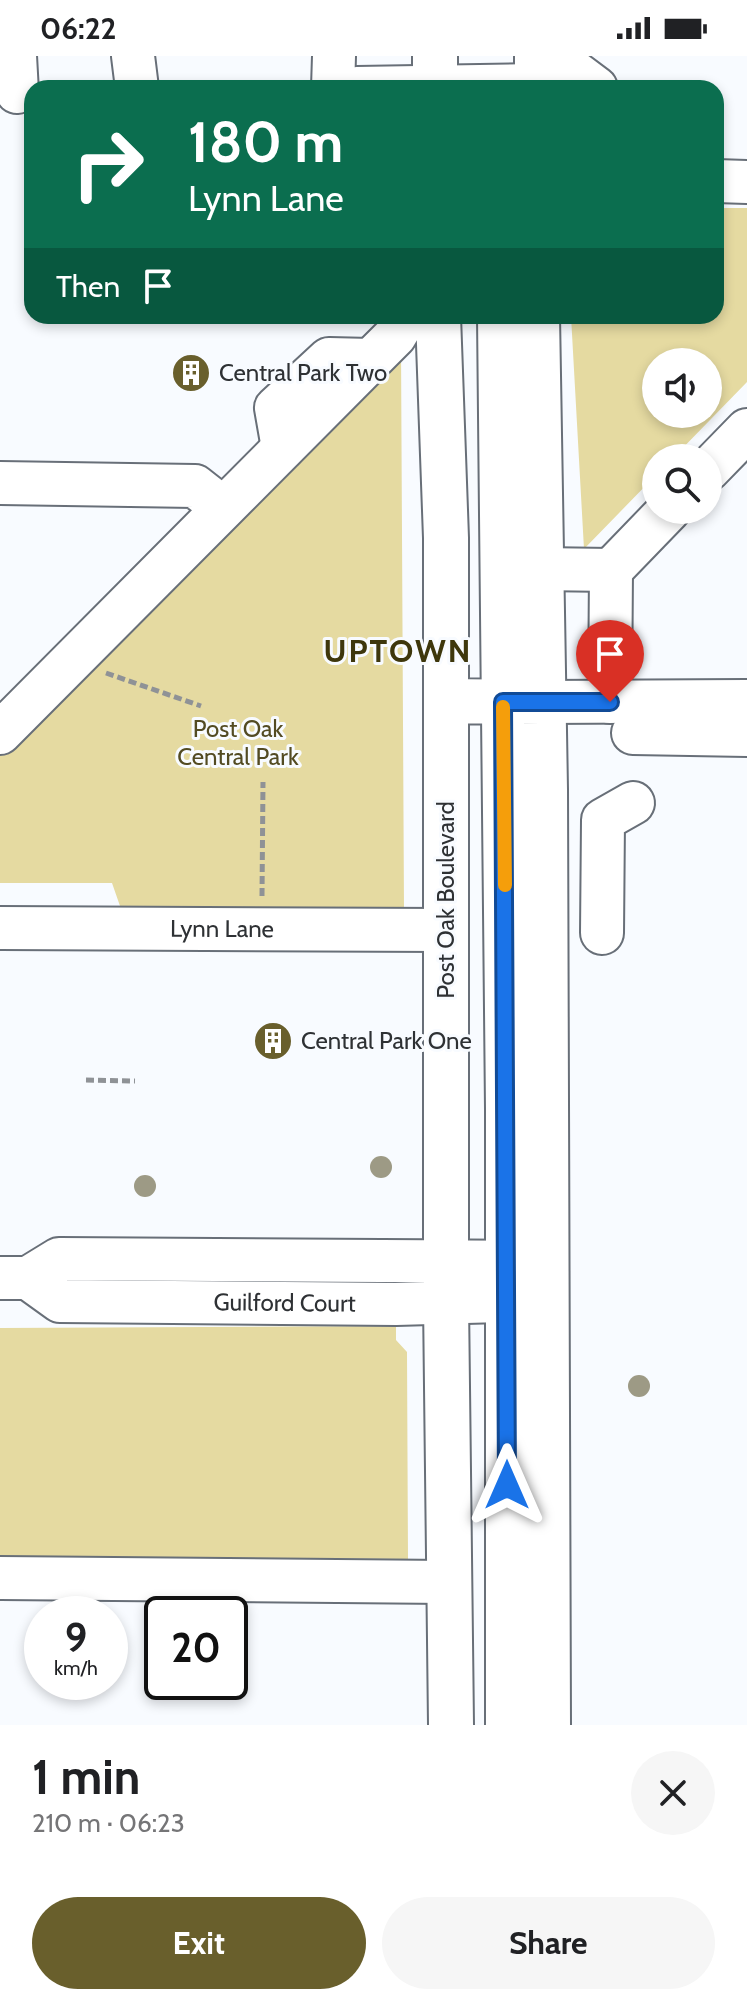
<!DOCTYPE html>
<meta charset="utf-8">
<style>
:root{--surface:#fff;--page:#f6f6f6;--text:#202124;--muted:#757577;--accent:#695f2c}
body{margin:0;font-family:Cabin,sans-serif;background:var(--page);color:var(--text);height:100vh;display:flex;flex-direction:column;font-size:30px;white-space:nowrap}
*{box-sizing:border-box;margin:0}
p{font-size:26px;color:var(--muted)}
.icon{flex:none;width:44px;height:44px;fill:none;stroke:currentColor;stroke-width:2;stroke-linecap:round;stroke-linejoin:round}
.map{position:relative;height:1669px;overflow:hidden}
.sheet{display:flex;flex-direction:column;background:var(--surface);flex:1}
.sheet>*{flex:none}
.banner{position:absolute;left:24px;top:24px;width:700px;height:244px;border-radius:24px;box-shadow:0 4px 12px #0003;background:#0b6e4f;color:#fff;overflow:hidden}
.fabs{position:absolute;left:642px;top:292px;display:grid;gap:16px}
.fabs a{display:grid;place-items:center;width:80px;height:80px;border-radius:50%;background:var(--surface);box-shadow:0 4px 12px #0003;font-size:40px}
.speed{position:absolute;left:24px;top:1540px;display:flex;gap:16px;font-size:40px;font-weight:700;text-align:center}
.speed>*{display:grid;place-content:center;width:104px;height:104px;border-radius:50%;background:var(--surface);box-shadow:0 4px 12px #0003;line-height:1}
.speed small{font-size:20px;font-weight:400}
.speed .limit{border:4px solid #111;border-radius:12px;background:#fff;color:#111}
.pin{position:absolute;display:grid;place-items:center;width:68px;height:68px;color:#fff;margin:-82px -34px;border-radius:50% 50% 50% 0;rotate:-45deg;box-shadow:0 0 8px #0007}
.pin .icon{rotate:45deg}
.me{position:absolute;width:88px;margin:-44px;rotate:0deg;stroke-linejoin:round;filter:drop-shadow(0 0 6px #0008)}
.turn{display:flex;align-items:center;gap:28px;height:168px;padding:0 32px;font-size:36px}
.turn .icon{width:104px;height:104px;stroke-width:2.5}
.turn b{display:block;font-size:56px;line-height:68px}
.then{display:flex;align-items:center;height:76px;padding:0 32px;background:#0003;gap:16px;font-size:30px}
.round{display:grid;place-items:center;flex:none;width:84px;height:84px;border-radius:42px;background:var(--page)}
.headline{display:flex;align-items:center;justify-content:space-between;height:136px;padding:0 32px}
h1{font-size:48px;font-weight:700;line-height:60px}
.primary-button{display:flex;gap:16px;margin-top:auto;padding:16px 32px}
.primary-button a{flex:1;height:92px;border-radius:48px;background:var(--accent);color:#fff;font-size:32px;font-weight:700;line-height:92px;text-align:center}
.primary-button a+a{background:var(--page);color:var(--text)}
.status{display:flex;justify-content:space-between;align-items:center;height:56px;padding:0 40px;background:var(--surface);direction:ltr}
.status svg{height:22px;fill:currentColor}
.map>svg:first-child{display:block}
.green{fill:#e5daa1;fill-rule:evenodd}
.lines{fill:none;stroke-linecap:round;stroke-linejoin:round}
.minor-casing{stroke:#686f78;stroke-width:46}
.major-casing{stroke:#686f78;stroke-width:48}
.path{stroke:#8f9296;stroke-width:5;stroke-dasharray:8 4;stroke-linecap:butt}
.minor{stroke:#fff;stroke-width:42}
.major{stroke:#fff;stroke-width:44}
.tree{fill:#9d9a85}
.route-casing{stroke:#114b97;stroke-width:20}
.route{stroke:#1a73e8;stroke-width:14}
.slow{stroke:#f59e0b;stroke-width:14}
.labels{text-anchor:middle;stroke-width:6;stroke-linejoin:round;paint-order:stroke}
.poi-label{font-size:24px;fill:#2e3134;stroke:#f8fbff;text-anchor:start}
.park-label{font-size:24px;fill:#534b22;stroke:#f8fbff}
.street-label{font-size:24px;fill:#2e3134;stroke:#f8fbff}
.district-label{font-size:32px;font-weight:bold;letter-spacing:2px;fill:#3e370c;stroke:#f8fbff}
</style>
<div class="status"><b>06:22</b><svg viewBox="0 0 49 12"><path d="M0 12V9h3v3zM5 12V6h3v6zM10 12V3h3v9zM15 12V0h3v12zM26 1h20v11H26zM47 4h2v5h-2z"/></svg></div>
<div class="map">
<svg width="747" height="1669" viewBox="0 0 747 1669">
<rect width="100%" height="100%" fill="#f8fbff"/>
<path class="green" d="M716,152H747V326L673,402H656V419L584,493L571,260H716ZM656,306H708V358H656Z
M32,165V216C23,198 22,182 32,165Z
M401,291L404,853L120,850L112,827H0V696Z
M396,1270V1284L407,1296L408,1503L0,1501V1272Z"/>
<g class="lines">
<g class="minor-casing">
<g id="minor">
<path d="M15,0L17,36"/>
<path d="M133,0L137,32"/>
<path d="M333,32L334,0"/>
<path d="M357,32L537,29L572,14L596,32"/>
<path d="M716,125L747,126"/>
<path d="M499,260L507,1053V1669"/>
<path d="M283,392L276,352L329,303L371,304"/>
<path d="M708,414L747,374"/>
<path d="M0,427L195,430L223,452"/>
<path d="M540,513L611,514L669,454"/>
<path d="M542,646L747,645"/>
<path d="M610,646L611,514"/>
<path d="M0,677L371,304L395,280L407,260"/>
<path d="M633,677L747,679"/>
<path id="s1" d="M0,872L445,874"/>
<path d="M602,877L603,764L633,747"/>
<path d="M0,1222H28L59,1203L534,1206"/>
<path id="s2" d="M28,1222L60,1245L396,1248L535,1244"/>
<path d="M0,1522L448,1526"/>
</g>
</g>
<g class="major-casing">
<path id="major" d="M435,0V32
M537,32V0
M438,260L446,482V1246L451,1669
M537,260L545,734L548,1669
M447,645L542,646"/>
</g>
<path class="path" d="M106,617L201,650
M262,840L263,726
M86,1024L135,1025"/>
<use href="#minor" class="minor"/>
<use href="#major" class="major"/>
</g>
<g class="tree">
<circle cx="381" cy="1111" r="11"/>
<circle cx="145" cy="1130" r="11"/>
<circle cx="639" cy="1330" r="11"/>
</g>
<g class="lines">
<g class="route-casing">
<path id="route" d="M507,1429L503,646H610"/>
</g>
<use href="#route" class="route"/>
<path class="slow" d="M503,651L505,829"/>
</g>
<defs>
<g id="building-disc" transform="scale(2)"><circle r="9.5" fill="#695f2c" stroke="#f8fbff"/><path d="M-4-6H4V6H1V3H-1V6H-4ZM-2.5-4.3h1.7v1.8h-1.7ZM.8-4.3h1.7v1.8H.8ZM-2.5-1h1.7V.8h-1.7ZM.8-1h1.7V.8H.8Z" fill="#fff"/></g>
</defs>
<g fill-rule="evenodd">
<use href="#building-disc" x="191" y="317"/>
<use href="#building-disc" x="273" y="985"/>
</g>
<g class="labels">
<g class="poi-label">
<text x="219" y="325">Central Park Two</text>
<text x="301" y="993">Central Park One</text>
</g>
<g class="park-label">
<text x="238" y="681">Post Oak<tspan x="238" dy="28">Central Park</tspan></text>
</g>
<g class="street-label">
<text transform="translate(446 844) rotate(-90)" y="8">Post Oak Boulevard</text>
<text dy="8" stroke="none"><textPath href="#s1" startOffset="222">Lynn Lane</textPath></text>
<text dy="8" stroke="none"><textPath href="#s2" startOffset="264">Guilford Court</textPath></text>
</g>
<g class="district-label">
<text x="398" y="606">UPTOWN</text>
</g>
</g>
</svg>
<div class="fabs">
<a><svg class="icon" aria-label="sound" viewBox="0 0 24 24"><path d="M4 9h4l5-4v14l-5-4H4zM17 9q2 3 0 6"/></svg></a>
<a><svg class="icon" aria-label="search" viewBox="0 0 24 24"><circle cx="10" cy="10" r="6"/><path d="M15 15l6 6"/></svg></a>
</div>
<div class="speed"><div>9<small>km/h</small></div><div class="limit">20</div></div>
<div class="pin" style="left:610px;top:646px;background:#d93025"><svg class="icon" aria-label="arrive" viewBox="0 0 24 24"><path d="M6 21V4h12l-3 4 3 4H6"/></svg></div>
<svg class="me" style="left:507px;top:1429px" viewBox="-20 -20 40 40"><path d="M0-17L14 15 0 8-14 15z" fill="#1a73e8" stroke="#fff" stroke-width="4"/></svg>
<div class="banner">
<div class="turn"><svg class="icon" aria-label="right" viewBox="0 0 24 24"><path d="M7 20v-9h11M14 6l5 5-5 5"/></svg><div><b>180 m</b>Lynn Lane</div></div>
<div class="then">Then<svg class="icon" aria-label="arrive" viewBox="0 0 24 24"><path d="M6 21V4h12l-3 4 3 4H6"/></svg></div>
</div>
</div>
<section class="sheet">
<div class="headline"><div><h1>1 min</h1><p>210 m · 06:23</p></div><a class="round"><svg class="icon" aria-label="close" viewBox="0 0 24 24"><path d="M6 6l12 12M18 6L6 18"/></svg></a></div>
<div class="primary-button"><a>Exit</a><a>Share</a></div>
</section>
